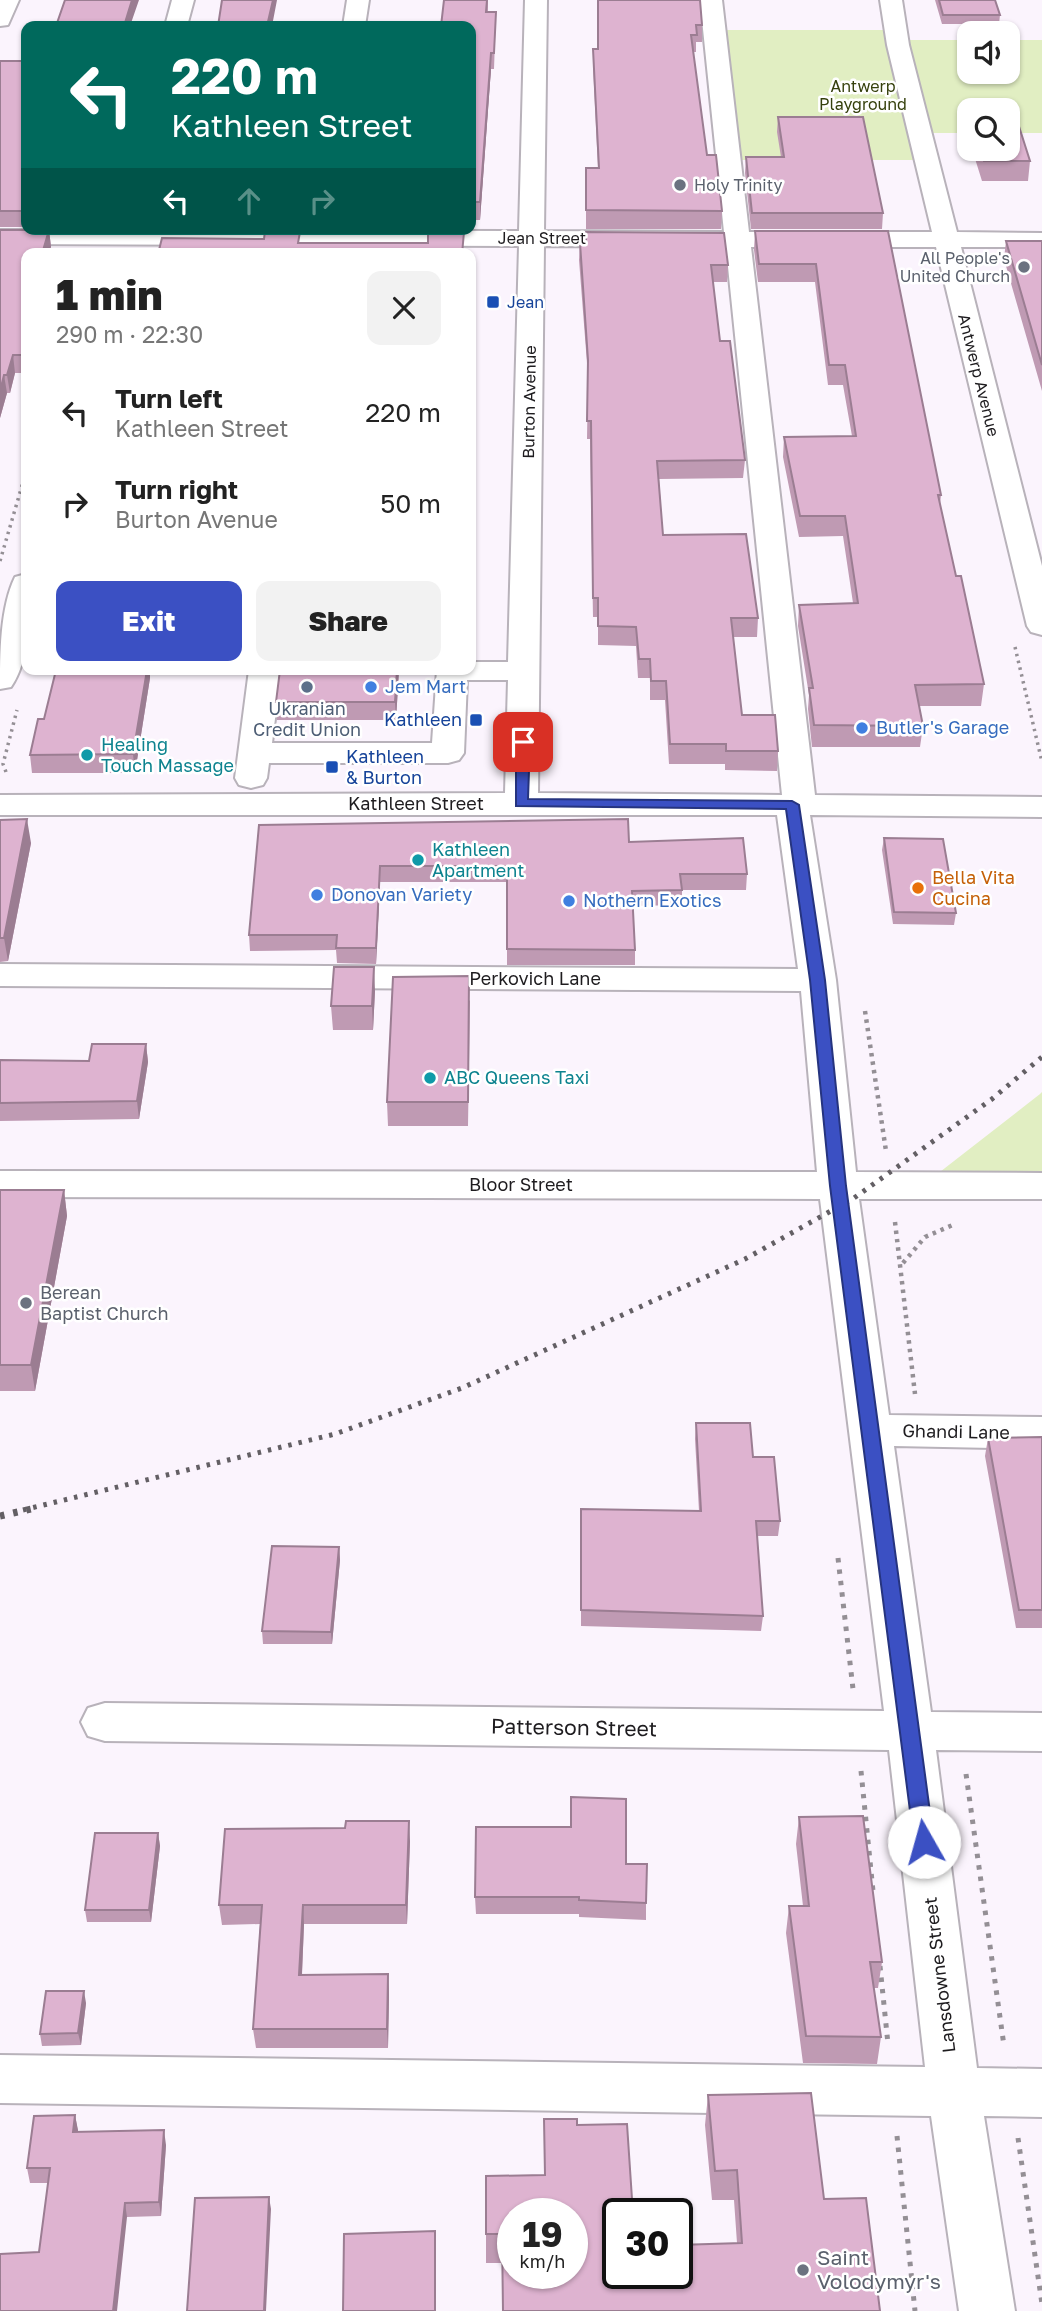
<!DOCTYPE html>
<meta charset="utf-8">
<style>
:root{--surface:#fff;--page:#f2f2f2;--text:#222;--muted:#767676;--accent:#3b50c3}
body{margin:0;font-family:"Golos Text",sans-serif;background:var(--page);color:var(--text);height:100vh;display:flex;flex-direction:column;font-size:26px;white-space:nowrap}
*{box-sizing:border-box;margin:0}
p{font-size:23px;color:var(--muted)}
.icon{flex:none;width:38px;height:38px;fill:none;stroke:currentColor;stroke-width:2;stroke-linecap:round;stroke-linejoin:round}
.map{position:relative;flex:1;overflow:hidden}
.side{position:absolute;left:21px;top:248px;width:455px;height:427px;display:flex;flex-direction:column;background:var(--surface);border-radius:14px;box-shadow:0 2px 5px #0004}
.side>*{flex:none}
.top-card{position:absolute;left:21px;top:21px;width:455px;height:214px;border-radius:14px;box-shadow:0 2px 5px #0004;background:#00695c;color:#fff;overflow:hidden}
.controls{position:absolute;left:957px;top:21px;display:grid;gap:14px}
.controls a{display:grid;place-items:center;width:63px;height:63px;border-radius:14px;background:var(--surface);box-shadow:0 2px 5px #0004;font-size:35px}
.speed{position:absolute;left:497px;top:2198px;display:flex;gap:14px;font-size:35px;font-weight:700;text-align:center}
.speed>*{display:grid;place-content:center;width:91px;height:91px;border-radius:50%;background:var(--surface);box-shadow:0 2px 5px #0004;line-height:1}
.speed small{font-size:18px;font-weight:400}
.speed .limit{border:4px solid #111;border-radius:10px;background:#fff;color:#111}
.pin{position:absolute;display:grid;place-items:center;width:60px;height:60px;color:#fff;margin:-30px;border-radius:14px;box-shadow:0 4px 10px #0006}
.me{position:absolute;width:77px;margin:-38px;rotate:353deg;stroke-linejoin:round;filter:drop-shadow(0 0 5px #0008)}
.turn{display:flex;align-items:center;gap:24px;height:147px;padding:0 35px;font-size:32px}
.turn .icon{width:91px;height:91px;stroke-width:2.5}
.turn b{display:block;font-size:49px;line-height:60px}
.lanes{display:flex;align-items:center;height:66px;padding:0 35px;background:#0003;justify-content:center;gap:35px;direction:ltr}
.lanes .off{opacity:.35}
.round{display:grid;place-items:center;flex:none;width:74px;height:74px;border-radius:14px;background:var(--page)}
.head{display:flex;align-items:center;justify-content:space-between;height:119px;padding:0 35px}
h1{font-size:42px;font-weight:800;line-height:52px}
.button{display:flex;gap:14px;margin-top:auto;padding:14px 35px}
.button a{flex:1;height:80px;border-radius:14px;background:var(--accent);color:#fff;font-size:28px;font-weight:800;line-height:80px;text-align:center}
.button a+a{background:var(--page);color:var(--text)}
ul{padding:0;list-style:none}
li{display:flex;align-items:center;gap:21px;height:91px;padding:0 35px}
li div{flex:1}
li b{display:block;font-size:26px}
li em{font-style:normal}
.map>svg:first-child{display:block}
.green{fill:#e1eec2}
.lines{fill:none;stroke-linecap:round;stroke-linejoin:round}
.minor-casing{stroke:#b8b2ba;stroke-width:4}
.path-far2{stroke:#948f95;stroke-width:3.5;stroke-dasharray:2.5 4.5;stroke-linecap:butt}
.path-far1{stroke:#948f95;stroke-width:4.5;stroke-dasharray:3.5 5;stroke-linecap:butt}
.path{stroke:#948f95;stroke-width:5;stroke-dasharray:4.5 7;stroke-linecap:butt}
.minor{fill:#fff;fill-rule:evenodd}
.rail-far1{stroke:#635f64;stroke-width:5;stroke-dasharray:3.5 7;stroke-linecap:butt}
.rail{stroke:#635f64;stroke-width:7;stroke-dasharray:4.5 9;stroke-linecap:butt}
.wall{fill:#bf9ab3}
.shaded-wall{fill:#9b7d92}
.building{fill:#deb3d0;stroke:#9b7d92;stroke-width:2;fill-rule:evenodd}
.route{fill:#3b50c3;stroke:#26347f;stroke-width:2}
.worship-dot{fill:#6b7280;stroke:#fff;stroke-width:2.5}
.transit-dot{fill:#1a4fb4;stroke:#fff;stroke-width:2.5}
.service-dot{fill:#5c6f8a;stroke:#fff;stroke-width:2.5}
.shop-dot{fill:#3f7fe0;stroke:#fff;stroke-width:2.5}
.culture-dot{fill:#0f9aa8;stroke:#fff;stroke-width:2.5}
.food-dot{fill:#e8710a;stroke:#fff;stroke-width:2.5}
.labels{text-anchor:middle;stroke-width:5;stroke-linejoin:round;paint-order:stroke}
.far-park-label{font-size:16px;fill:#35400c;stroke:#fff}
.far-worship-label{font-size:16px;fill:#5b616d;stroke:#fff;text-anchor:start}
.far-street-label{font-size:16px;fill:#1e1c1f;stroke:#fff}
.far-transit-label{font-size:16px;fill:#164399;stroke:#fff;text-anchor:start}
.shop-label{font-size:18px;fill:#366cbe;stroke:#fff;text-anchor:start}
.service-label{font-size:18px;fill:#4e5e75;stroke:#fff}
.transit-label{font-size:18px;fill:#164399;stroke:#fff;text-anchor:end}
.culture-label{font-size:18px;fill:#0d838f;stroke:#fff;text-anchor:start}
.street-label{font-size:18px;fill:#1e1c1f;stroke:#fff}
.food-label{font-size:18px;fill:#c56008;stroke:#fff;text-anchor:start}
.worship-label{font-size:18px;fill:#5b616d;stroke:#fff;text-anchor:start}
.near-street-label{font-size:21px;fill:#1e1c1f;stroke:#fff}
.near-worship-label{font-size:21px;fill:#5b616d;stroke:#fff;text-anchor:start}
</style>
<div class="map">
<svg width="1042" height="2311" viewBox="0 0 1042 2311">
<rect width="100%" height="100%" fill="#fbf4fd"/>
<path class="green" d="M718,30H893L895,40H969L970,72H1008V40H1042V133H1008V110H970L969,133H918L924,160H730Z
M1042,1092V1189H918L1040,1094Z"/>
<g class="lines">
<g class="minor-casing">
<path id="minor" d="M0,0H19L8,25L0,26Z
M172,0H194L187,26H165Z
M347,0H369L365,26H343Z
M525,0H547L544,231L724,232L700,0H722L749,232H932L887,45L880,0H902L909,45L957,232L1042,233V247H961L1042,566V635L1031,632L1027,626L936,247H751L815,795L1042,797V817L810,815L836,980L856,1172L1042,1173V1199H859L889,1415L1042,1417V1449L894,1446L931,1712L1042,1713V1751L936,1750L977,2068L1042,2069V2117L984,2116L1015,2311H959L931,2116L0,2103V2055L925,2067L889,1750L105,1741L88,1736L81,1722L88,1708L105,1703L884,1711L820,1199L0,1197V1171L817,1172L801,991L0,986V964L798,969L777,815H0V795L505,793L508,680H467L464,753L459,760L448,763H269L267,778L263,785L251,788L239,785L235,778L249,670H281L272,743H432L437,670H471V662H508L519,246L0,244V230L519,231ZM544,246L726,247L782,795L538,793Z
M26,574C28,608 32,657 11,687L0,689C0,654 0,608 15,577Z"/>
</g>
<path class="path-far2" d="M0,561L26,472
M1015,647L1042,762
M6,772L3,764L17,710"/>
<path class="path-far1" d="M865,1011L886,1151
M895,1222L915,1394
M903,1263L925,1237L955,1224"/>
<path class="path" d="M838,1558L853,1689
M861,1771L873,1891
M966,1774L1004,2046
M880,1966L888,2044
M897,2136L915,2311
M1018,2138L1042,2304"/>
<use href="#minor" class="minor"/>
<path class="rail-far1" d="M23,1510L335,1434L462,1388L745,1259L854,1198L992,1099L1042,1057"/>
<path class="rail" d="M0,1516L31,1509"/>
</g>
<path class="wall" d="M444,0H488V12H496L494,69H491L480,220H471V26Z
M598,0L702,25V42H696V52H693L707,155L722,211L721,229H586V168H598L593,66V49H598Z
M935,0H995L1000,15L999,24H942Z
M0,61H26V227H0Z
M778,117L883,213L882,229H751L745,173L746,157H781L777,132Z
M972,149H1008L1030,161L1028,181H982Z
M0,230H49L51,247L26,254V373H15L10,393H7L0,418Z
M755,231H888L941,495L940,504L956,576L984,684L981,706H919L923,726L920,747H812L808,709L809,695L798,626L799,605L853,603L843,536L799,537L783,457L784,437L852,436L843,385H828L815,282H758L754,250Z
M1006,241H1042V391L1004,259Z
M580,243L728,265L727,282H713L720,341L745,460L743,478L659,479L663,535L758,618L757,637H733L742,715L778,751L777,771L725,770V764H669L665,700H650V678H638L636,646L598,645V617H593L590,439H587L588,376L579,260Z
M399,670L396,720H277L276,702Z
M150,678L135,773H32L30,755L44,719Z
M0,820L31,843L8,961L0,962Z
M259,825L629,842L747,874L746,890H682V905L633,906L635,950V965H507V882H380L376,964L337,963L336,950L250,951L249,935Z
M884,838L956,913L954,925L893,924L882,850Z
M375,991L373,1030H333L331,1006Z
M470,1000L468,1126H388L387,1102Z
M146,1044L148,1062L139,1119L0,1121V1060L89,1061Z
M0,1190H64L67,1216L35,1391H0Z
M696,1423L753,1457L780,1521L778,1536H757L763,1616L761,1631L581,1626V1509L699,1511L695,1439Z
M1042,1437V1628H1016L985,1456L988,1438Z
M339,1547L340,1560L332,1644H263L262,1631Z
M799,1817L882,1962L878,1988H874L881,2037L877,2064L803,2063L786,1933L789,1906H803L796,1844Z
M158,1833L160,1846L151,1922H87L85,1910Z
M410,1841L407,1924H304L302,1975L388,1974L389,1993L388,2048H256L253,2029L260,1924L222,1925L219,1905Z
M626,1864L646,1903V1920L579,1917V1914H476L475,1897Z
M86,2003L81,2045L42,2046L40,2034Z
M708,2095L824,2199L880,2311L502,2263H486V2234L544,2175V2119L577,2125L618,2273L737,2243L734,2200H712L705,2125Z
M75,2115L78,2132L166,2145L161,2216L127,2217L39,2252L48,2183H30L27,2168Z"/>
<path class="shaded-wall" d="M132,0H139L130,26H124Z
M273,0H277L272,26H267Z
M491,53V69L480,220V202Z
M49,230L51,247L49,254H42Z
M13,355L15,373L10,393L7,375Z
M4,375L7,393L0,418V391Z
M147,670H150V678L135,773L133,754Z
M397,670H399L396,720L395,702Z
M27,819L31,843L8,961L4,938Z
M380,866V882L376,964V948Z
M374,967L375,991L373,1030L372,1006Z
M146,1044L148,1062L139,1119L137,1101Z
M64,1190L67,1216L35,1391L31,1365Z
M339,1547L340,1560L332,1644L331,1632Z
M409,1821L410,1841L407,1924L406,1905Z
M158,1833L160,1846L151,1922L149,1910Z
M303,1905L304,1924L301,1995L299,1975Z
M388,1974L389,1993L388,2048L387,2029Z
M84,1991L86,2003L81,2045L78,2033Z
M75,2115L78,2130L76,2146L73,2132Z
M164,2130L166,2145L161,2216L159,2202Z
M269,2197L271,2209L266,2311H264Z
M125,2203L127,2217L117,2311H113Z"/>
<path class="building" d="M65,0H132L124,26H56Z
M222,0H273L267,26H218Z
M444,0H487L486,12H496L494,53H491L480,202H471V26H441Z
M598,0H700L702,25H696L697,35H691L707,155H716L722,211L586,210V168H599L593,49H598Z
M939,0H995L1000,15H943Z
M0,61H26V211H0Z
M778,117H863L883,213H752L746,157H784Z
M1008,117H1016L1030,161H984L980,149H1008Z
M0,230H49L42,254H26V355H13L7,375H4L0,391Z
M265,231L300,232L298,243H428V232H464L462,254H158L162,238L264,239Z
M755,231H888L941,495H938L956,576H961L984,684L915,685L923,726L814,725L809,688H813L799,605L858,603L845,516H800L784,437L856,436L845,365H829L816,264H759Z
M586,232L724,233L728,265H711L720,341H730L745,460L657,461L663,535L746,534L758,618H731L742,715H775L778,751H726V744H670L666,681H651L650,659H639L636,627L598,626V598H593L591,421H587L588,360L580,243H586Z
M1006,241H1042V365Z
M56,670H147L133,754L30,755L38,719H44Z
M280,670H397L395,702H276Z
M27,819L4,938H0V820Z
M628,819L629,842L743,838L747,874H680L682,890L632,891L635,950L507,949V866H380L376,948H336L337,935H249L259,825Z
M884,838L943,839L956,913L894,912Z
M334,967H374L372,1006H331Z
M469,976L468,1102H387L393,977Z
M92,1044H146L137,1101L0,1103V1060L89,1061Z
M0,1190H64L31,1365H0Z
M696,1423H750L753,1457H774L780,1521H756L763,1616L581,1610V1509L701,1511Z
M1042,1437V1610H1019L988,1438Z
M272,1546L339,1547L331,1632L262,1631Z
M571,1797L626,1799V1864H647L646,1903L579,1900V1897H475L476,1827H571Z
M863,1816L882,1962H870L881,2037L806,2036L789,1906H809L799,1817Z
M346,1821H409L406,1905H303L299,1975L388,1974L387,2029H253L262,1905H219L225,1829L345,1828Z
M95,1833H158L149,1910H85Z
M46,1991H84L78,2033L40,2034Z
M811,2093L824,2199L866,2198L880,2311H503L502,2234H486V2176L545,2175L544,2119H577V2125L627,2124L633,2214H618V2273H677V2245L742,2243L737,2170L715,2171L708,2095ZM513,2214H572V2273H513Z
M75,2115L73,2132L164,2130L159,2202L125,2203L113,2311H0V2254L39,2252L50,2168H27L34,2116Z
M269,2197L264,2311H187L195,2198Z
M435,2231V2311H343L344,2234Z"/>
<path class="route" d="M523,738L530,742L528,799L792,801L799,805L825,980L846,1186L934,1842L931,1848L924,1850L917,1848L914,1842L830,1186L810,980L786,809L516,806V742Z"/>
<g class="worship-dot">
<circle cx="680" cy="185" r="7"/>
<circle cx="1024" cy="267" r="7"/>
<circle cx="26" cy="1303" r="7"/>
<circle cx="803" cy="2270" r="7"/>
</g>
<g class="transit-dot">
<rect x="486" y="295" width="14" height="14" rx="3.5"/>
<rect x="469" y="713" width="14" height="14" rx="3.5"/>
<rect x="325" y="760" width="14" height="14" rx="3.5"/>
</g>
<circle class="service-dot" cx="307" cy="687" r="7"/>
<g class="shop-dot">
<circle cx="371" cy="687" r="7"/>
<circle cx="862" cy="728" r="7"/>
<circle cx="317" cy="895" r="7"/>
<circle cx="569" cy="901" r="7"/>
</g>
<g class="culture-dot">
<circle cx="87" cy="755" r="7"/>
<circle cx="418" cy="860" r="7"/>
<circle cx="430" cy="1078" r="7"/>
</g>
<circle class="food-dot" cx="918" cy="888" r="7"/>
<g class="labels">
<g class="far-park-label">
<text x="863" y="92">Antwerp<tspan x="863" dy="18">Playground</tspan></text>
</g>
<g class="far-worship-label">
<text x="694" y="191">Holy Trinity</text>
<text x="1010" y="264" text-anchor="end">All People's<tspan x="1010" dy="18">United Church</tspan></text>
</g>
<g class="far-street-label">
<text x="542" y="244">Jean Street</text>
<text transform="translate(979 375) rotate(76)" y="6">Antwerp Avenue</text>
<text transform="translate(529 402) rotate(-89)" y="6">Burton Avenue</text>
</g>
<g class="far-transit-label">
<text x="507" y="308">Jean</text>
</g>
<g class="shop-label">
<text x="385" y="693">Jem Mart</text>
<text x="876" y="734">Butler's Garage</text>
<text x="331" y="901">Donovan Variety</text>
<text x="583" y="907">Nothern Exotics</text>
</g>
<g class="service-label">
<text x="307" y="715">Ukranian<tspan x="307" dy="21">Credit Union</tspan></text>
</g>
<g class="transit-label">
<text x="462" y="726">Kathleen</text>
<text x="346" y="763" text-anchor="start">Kathleen<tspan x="346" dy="21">&amp; Burton</tspan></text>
</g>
<g class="culture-label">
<text x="101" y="751">Healing<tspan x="101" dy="21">Touch Massage</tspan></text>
<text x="432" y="856">Kathleen<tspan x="432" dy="21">Apartment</tspan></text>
<text x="444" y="1084">ABC Queens Taxi</text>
</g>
<g class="street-label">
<text x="416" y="810">Kathleen Street</text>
<text x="535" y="985">Perkovich Lane</text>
<text x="521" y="1191">Bloor Street</text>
<text transform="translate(956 1432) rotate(1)" y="6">Ghandi Lane</text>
<text transform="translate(940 1975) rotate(-97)" y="6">Lansdowne Street</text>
</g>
<g class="food-label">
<text x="932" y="884">Bella Vita<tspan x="932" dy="21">Cucina</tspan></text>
</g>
<g class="worship-label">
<text x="40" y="1299">Berean<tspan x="40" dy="21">Baptist Church</tspan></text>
</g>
<g class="near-street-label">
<text transform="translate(574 1728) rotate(1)" y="7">Patterson Street</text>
</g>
<g class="near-worship-label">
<text x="817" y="2265">Saint<tspan x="817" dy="24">Volodymyr's</tspan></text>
</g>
</g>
</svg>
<div class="controls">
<a><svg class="icon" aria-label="sound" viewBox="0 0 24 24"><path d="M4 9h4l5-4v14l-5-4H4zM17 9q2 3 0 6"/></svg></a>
<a><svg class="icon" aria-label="search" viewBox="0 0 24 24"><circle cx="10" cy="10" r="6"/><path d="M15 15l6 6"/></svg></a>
</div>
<div class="speed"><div>19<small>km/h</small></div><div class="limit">30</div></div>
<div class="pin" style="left:523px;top:742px;background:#d93025"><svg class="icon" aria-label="arrive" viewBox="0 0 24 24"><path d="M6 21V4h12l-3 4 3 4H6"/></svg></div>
<svg class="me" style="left:924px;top:1842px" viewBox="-20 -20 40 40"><circle r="19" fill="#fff"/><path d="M0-13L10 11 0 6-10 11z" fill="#3b50c3"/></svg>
<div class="top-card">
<div class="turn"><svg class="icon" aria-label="left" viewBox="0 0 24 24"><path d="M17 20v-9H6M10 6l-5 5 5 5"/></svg><div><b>220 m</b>Kathleen Street</div></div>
<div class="lanes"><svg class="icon" aria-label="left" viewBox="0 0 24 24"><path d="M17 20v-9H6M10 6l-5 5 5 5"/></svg><svg class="icon off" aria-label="ahead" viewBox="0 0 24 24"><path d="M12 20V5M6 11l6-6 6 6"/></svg><svg class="icon off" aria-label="right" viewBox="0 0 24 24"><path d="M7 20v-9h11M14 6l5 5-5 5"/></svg></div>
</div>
<section class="side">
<div class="head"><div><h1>1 min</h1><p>290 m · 22:30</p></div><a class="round"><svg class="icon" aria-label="close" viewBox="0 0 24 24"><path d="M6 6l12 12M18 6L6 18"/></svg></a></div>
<ul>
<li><svg class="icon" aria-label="left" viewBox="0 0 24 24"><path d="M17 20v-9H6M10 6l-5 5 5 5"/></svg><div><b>Turn left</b><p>Kathleen Street</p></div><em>220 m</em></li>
<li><svg class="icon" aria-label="right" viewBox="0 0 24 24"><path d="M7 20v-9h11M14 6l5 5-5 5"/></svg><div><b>Turn right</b><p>Burton Avenue</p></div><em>50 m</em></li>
</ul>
<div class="button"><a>Exit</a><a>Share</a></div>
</section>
</div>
